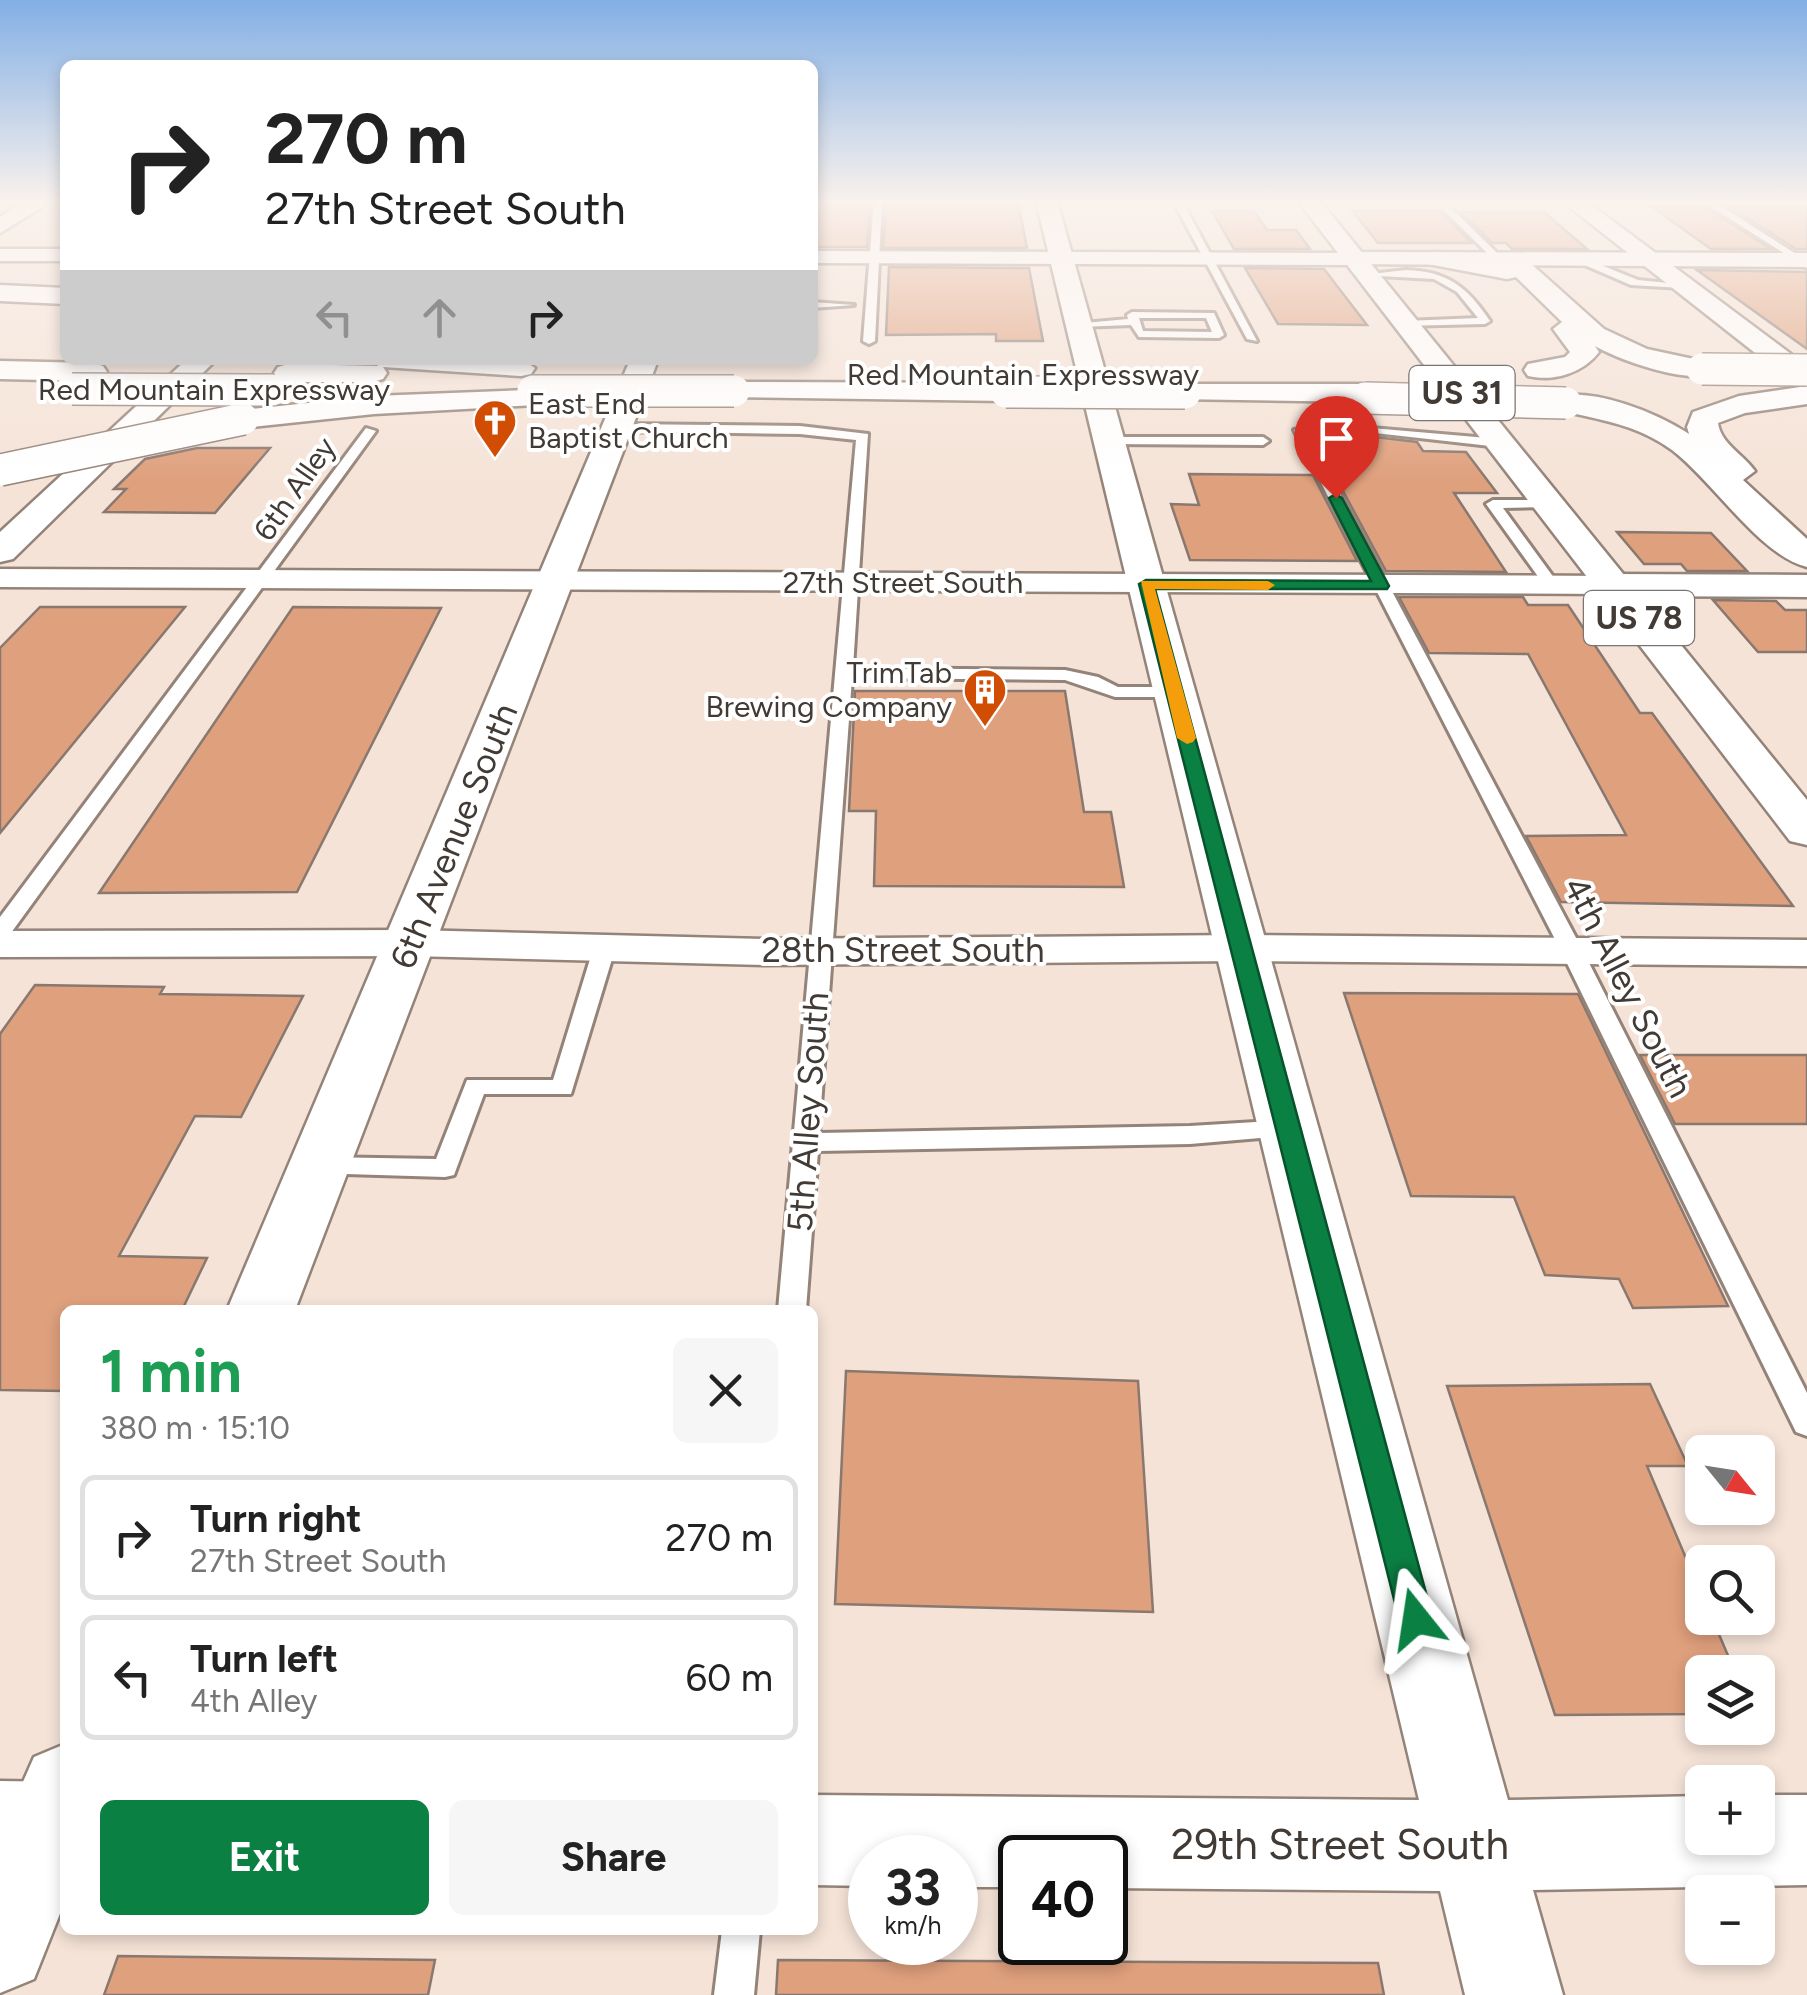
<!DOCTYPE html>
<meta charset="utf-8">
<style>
:root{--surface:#fff;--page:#f6f6f6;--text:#222;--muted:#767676;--line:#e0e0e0;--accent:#0b8043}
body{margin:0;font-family:Figtree,sans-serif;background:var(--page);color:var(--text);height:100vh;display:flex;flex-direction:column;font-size:38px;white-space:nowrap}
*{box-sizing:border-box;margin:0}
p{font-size:32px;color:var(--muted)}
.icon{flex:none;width:55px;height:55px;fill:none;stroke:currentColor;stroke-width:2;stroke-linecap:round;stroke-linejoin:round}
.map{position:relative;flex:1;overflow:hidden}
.panel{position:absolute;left:60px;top:1305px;width:758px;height:630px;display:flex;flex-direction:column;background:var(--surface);border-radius:15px;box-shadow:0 5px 15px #0003}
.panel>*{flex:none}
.banner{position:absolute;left:60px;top:60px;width:758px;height:305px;border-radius:15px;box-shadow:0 5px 15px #0003;background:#fff;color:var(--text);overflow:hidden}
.needle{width:65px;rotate:120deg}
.fabs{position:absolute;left:1685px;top:1435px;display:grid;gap:20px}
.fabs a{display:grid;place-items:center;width:90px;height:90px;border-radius:15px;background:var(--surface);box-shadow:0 5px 15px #0003;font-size:50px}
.speed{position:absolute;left:848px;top:1835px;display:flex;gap:20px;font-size:50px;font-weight:700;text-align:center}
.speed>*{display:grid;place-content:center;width:130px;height:130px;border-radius:50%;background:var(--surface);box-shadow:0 5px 15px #0003;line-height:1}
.speed small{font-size:25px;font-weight:400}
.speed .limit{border:5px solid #111;border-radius:15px;background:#fff;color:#111}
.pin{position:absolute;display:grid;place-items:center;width:85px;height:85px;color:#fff;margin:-102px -42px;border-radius:50% 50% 50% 0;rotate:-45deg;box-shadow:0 0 10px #0007}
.pin .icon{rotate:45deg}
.me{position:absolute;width:110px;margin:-55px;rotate:345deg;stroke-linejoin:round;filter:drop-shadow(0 0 8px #0008)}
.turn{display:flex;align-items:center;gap:35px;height:210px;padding:0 40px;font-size:45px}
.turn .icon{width:130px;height:130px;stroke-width:2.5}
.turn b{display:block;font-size:70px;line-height:85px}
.lanes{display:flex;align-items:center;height:95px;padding:0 40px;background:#0003;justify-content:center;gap:50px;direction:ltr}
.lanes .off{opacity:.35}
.round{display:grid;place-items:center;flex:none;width:105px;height:105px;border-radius:15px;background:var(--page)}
.headline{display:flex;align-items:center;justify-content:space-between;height:170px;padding:0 40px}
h1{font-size:60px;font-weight:700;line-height:75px;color:#1e9e55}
.button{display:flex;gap:20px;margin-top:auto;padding:20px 40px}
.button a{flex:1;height:115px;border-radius:15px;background:var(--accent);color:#fff;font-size:40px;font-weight:700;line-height:115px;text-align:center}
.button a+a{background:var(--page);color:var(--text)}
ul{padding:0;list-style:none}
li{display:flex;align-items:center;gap:30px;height:125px;margin:0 20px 15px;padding:0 20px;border:5px solid var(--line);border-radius:15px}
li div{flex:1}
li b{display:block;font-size:38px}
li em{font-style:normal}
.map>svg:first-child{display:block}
.building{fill:#dfa07d;stroke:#89786f;stroke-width:2.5}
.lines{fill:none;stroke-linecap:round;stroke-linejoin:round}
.service-casing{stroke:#948378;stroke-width:6}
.minor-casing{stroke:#948378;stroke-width:5}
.tertiary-casing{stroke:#948378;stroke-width:5}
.secondary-casing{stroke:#948378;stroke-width:5}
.primary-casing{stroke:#948378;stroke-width:5}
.motorway-casing{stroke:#948378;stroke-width:5}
.service{fill:#fff;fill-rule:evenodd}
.minor{fill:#fff;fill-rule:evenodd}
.tertiary{fill:#fff;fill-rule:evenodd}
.secondary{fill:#fff;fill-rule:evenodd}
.primary{fill:#fff;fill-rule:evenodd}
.motorway{fill:#fff;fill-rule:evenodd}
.motorway-bridge-casing{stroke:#948378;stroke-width:34;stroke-linecap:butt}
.motorway-bridge{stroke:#fff;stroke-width:31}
.route{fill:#0b8043;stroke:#07532c;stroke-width:2.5}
.slow{fill:#f59e0b}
.labels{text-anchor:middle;stroke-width:8;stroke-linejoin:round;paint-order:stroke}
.far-street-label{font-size:30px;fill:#413a35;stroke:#fff}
.far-poi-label{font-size:30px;fill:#413a35;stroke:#fff;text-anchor:start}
.shield{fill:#fff;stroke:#7a7572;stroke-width:2.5}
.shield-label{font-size:32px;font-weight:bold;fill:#413a35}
.street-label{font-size:35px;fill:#413a35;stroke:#fff}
.near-street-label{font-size:42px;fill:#413a35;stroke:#fff}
</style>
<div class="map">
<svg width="1807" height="1995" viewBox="0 0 1807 1995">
<rect width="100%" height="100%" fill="#f5e3d7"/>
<path class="building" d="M812,202H870L867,247H812Z
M886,202H1018L1027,248H883Z
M1652,207H1705L1771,249H1711Z
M1730,207L1807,208V249H1796Z
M1352,210L1440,211L1472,243H1378Z
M1212,211H1254L1267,230H1296L1310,249H1234Z
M1460,212H1544L1587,249H1512L1506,243H1492Z
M889,267L1029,268L1043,341H996V334L886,335Z
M1245,268L1324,269L1367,325L1278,324Z
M1697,270L1807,272V349Z
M1314,437H1375L1417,442L1423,451L1466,452L1497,493H1454L1506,572L1386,571Z
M197,448H270L215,513L104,512L126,489H114L145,459Z
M1189,474L1313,475L1357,561L1190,560L1171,504L1199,505Z
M1617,532L1711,533L1747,571H1687L1681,564H1644Z
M1399,597H1523L1528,605H1568L1640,713H1652L1793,906L1561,902L1526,836L1626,835L1528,654L1429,653Z
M1713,600L1776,601L1785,610H1807V652H1758Z
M40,607H185L0,833V648Z
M293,607L441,608L297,892L99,893Z
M855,691H1065L1084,812H1111L1124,887L874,886L876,811H849Z
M35,985L164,987L160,994L303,996L241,1117L195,1116L119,1256L207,1258L182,1310H65V1391L0,1390V1034Z
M1344,993L1578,994L1728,1306L1633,1308L1619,1279L1545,1275L1514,1197L1411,1196Z
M1640,1055H1807V1124H1675Z
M846,1371L1138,1381L1153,1612L835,1604Z
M1650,1384L1688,1466H1647L1702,1596V1618H1712L1735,1672H1702V1714L1555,1715L1447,1386Z
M118,1956L435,1960L428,1995H104Z
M778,1960L1378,1963L1384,1995H776Z"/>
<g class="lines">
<g class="service-casing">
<path id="service" d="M874,201H882L875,341L869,344L863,341Z
M1173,201H1182L1257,341L1247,339Z
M1435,201H1444L1501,257V261H1495Z
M1702,201H1713L1807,261V268Z
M1581,257L1638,280L1687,285L1682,288L1631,285L1587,266Z
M1406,270C1448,271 1468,288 1490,321L1485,324L1401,326L1405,321L1478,318L1457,292L1434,279L1362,275Z
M812,302L854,305L812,308Z
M1132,312L1214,313L1224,335L1219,338L1139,337L1131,325L1078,327L1073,324L1128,319L1127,315ZM1139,318H1206L1212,332L1143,331Z
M617,424L800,426L868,434L853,668L1065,670L1098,677L1118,687H1174L1183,692L1174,697H1115L1065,680L852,678L819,1133L1190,1126L1288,1120L1297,1123L1300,1129L1297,1135L1190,1144L818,1151L806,1310H778L856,440L800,434L613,431V425Z
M1325,424L1499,439L1505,443L1499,447L1375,433H1308L1583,951L1807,1393V1436L1796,1432L1561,951L1294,430Z
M366,428L376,431L8,937L0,939V917Z
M1109,437H1263L1269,441L1263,445L1104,444L1103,441Z
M1553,500V506L1548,507L1503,508L1560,586L1552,591L1547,589L1486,504L1493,500Z
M605,939L616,946L571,1094H484L454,1175L445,1177L312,1173L308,1166L312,1159L321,1157L436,1159L467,1080H553L594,946Z
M722,1930H760L754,1995H714Z"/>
</g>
<g class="minor-casing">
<path id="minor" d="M0,249H65V261H0Z
M812,251L1355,253L1365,259L1355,265L812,263Z
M0,569L1613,576L1624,578L1628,585L1624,592L1613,594L0,587Z
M412,930L764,939L1241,935L1807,940V966L1241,961L764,965L412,956L0,957V931Z"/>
</g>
<g class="tertiary-casing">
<path id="tertiary" d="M1036,201H1057L1508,1800L1702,1796V1838H1758V1795H1807V1885L1533,1890L1563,1995H1465L1440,1891L1105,1888V1858H1020V1887H955V1858H870V1886L812,1885V1795L1419,1800Z
M1355,252L1807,253V267L1347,264L1343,259L1347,254Z
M186,360H216L13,559L0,562V532Z
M1613,574L1807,575V597L1613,596L1600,593L1594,585L1600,577Z
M0,1781L65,1782V1872L0,1871Z"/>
</g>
<g class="secondary-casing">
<path id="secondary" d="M26,201H52L0,233V217Z
M630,360H658L295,1310H227Z
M65,1744V1901L34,1979L0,1993V1834L34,1757Z"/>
</g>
<g class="primary-casing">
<path id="primary" d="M1298,201H1320L1807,800V845L1790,841Z
M1562,201H1586L1807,366V389L1797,386Z"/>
</g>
<g class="motorway-casing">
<path id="motorway" d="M1436,252L1504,264L1500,259L1504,254H1520L1604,329L1647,349L1712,363L1716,369L1712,375C1683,382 1621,361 1595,346L1599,352C1583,373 1554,382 1528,376L1524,370L1528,364L1565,357L1570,352L1553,329L1562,322L1516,277L1507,279L1428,264L1424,259L1428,254Z
M0,285L65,288V304L0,301Z
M374,360H523L535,368L531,374L521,376L383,367L387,373L383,379L373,382H288L278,379L274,373L278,367L288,364L378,366Z
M0,361L93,363L103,366L107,372L103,378L93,381L0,379Z
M734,382L1006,383L1016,386L1021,392L1016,398L1006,401L724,397L719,391L724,385Z
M1185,384H1364L1374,387L1379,393L1374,399L1364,402L1175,399L1170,393L1175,387Z
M1807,386V404L1745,413L1718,423C1721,444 1743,454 1755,471L1743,480L1807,539V567C1759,555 1713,481 1672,450C1635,423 1598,420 1555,409L1551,403L1555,397C1594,387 1657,413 1689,434L1687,427L1693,412L1739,396Z
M527,390L537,393L542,399L537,405L374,414L243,428L232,425L228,419L232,413L243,410L374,396Z"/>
</g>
<use href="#service" class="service"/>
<use href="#minor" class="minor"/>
<use href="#tertiary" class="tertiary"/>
<use href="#secondary" class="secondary"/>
<use href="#primary" class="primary"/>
<use href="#motorway" class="motorway"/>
<g class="motorway-bridge-casing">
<path id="motorway-bridge" d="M1702,369L1807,370
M72,389L272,390
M533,391H734
M1006,392L1185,393
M1365,398L1566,403
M0,470L243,419"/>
</g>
<use href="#motorway-bridge" class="motorway-bridge"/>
</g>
<linearGradient id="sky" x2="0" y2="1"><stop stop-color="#83afe5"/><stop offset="0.42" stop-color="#faf2ed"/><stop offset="1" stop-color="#faf2ed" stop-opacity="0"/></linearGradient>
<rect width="1807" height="481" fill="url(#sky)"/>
<path class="route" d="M1336,494L1342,498L1389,586L1387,589H1155L1433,1619L1428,1631L1416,1635L1404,1631L1399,1619L1139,584L1146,580L1371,581L1329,498Z"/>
<path class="slow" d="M1141,581H1268L1275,585L1268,590L1155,589L1196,738L1193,742L1187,744L1177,738Z"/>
<defs>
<g id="church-pin" transform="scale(2.25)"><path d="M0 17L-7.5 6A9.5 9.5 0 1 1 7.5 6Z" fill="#d14d04" stroke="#fff"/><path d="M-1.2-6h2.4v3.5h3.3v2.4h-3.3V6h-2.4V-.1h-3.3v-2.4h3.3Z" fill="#fff"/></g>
<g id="building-pin" transform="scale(2.25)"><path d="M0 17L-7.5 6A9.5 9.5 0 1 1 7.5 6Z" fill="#d14d04" stroke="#fff"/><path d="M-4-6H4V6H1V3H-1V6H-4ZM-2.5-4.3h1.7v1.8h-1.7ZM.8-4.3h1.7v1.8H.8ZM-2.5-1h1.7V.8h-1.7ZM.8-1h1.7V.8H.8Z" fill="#fff"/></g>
</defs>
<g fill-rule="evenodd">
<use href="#church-pin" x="495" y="421"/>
<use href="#building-pin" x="985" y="690"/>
</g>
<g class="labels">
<g class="far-street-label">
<text x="1023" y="385">Red Mountain Expressway</text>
<text x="214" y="400">Red Mountain Expressway</text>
<text transform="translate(295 489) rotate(-55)" y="10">6th Alley</text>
<text x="903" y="593">27th Street South</text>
</g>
<g class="far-poi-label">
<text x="528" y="414">East End<tspan x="528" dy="34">Baptist Church</tspan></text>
<text x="952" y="683" text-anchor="end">TrimTab<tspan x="952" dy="34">Brewing Company</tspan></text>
</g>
<g class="shield">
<rect x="1409.5" y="366" width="105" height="54" rx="8"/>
<rect x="1584" y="591" width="110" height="54" rx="8"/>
</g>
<g class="shield-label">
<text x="1462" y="404">US 31</text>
<text x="1639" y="629">US 78</text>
</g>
<g class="street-label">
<text transform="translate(454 836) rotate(-68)" y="12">6th Avenue South</text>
<text x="903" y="962">28th Street South</text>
<text transform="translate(1628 987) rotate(63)" y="12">4th Alley South</text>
<text transform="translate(808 1112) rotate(-86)" y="12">5th Alley South</text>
</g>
<g class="near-street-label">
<text x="1340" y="1859">29th Street South</text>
</g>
</g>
</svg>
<div class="fabs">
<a><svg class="needle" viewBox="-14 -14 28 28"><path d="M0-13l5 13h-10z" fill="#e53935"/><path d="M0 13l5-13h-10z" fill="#767676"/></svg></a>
<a><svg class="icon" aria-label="search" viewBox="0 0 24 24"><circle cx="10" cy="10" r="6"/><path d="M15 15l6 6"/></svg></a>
<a><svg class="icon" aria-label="layers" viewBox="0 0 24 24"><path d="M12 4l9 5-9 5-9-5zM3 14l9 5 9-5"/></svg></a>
<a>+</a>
<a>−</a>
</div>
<div class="speed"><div>33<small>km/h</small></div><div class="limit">40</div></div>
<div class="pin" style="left:1336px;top:498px;background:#d93025"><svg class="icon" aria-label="arrive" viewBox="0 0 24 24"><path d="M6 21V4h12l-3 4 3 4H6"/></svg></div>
<svg class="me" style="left:1416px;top:1619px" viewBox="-20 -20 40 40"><path d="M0-17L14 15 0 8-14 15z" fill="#0b8043" stroke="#fff" stroke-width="4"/></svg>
<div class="banner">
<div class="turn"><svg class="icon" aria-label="right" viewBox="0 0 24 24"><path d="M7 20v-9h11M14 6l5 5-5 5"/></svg><div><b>270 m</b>27th Street South</div></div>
<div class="lanes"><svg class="icon off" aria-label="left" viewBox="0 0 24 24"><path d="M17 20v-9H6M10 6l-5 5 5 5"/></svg><svg class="icon off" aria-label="ahead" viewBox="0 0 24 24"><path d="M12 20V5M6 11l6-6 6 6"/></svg><svg class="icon" aria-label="right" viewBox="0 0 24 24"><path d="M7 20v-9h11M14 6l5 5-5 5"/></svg></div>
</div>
<section class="panel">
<div class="headline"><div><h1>1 min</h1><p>380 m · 15:10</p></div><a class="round"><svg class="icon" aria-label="close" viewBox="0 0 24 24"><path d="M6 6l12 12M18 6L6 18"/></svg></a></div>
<ul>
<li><svg class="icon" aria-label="right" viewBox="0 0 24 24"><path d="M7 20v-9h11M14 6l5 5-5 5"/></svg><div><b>Turn right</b><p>27th Street South</p></div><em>270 m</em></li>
<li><svg class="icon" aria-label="left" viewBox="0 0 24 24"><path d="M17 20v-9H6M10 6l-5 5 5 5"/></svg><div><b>Turn left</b><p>4th Alley</p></div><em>60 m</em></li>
</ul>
<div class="button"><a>Exit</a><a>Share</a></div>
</section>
</div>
